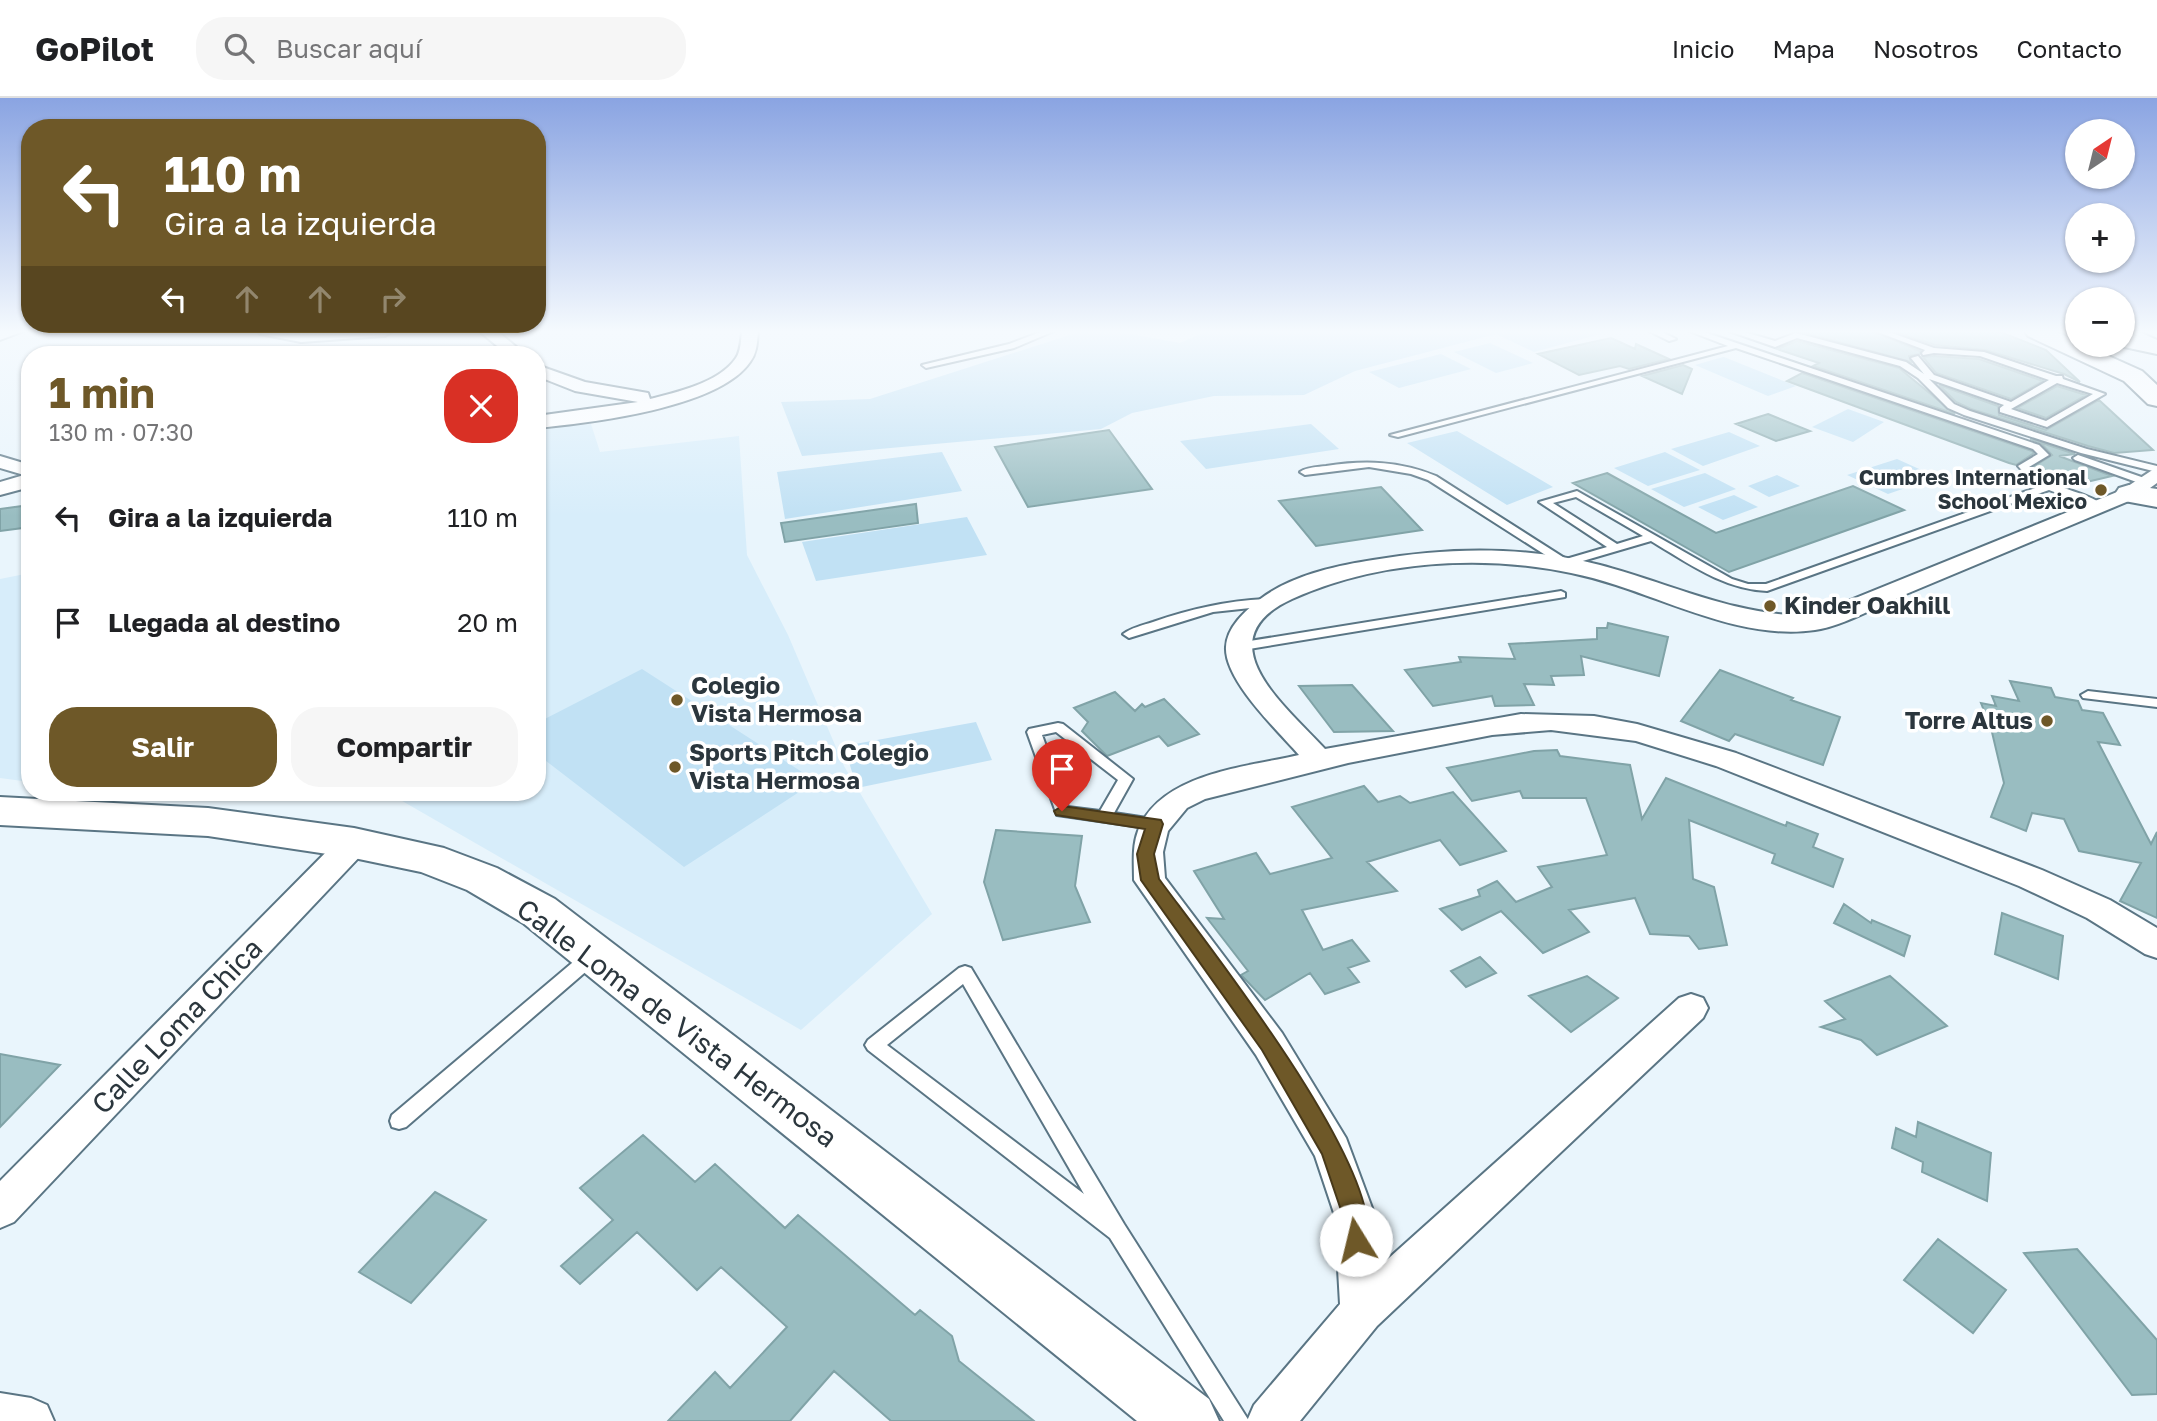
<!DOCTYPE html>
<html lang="es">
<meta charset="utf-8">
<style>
:root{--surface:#fff;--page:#f6f6f6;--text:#202124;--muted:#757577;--line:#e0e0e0;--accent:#6e5828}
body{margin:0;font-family:"Golos Text",sans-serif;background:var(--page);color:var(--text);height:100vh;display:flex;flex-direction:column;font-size:26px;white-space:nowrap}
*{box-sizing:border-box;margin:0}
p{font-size:23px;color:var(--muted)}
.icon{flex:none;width:38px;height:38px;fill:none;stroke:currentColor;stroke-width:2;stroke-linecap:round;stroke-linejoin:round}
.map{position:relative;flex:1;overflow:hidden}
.drawer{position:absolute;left:21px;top:248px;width:525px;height:455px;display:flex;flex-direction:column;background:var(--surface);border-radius:28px;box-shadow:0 2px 5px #0004}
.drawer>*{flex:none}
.guide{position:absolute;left:21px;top:21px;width:525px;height:214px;border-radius:28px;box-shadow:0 2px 5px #0004;background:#6e5828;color:#fff;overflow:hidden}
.needle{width:46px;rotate:35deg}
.buttons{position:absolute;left:2065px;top:21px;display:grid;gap:14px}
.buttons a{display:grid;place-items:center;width:70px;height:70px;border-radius:50%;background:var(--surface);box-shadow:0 2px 5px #0004;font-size:35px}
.pin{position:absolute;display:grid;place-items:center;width:60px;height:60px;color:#fff;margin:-72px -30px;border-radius:50% 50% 50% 0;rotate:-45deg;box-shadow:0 0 7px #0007}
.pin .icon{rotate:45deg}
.me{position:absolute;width:77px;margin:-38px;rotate:351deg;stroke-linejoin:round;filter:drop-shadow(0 0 5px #0008)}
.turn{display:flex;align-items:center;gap:24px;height:147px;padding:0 28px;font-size:32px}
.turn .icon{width:91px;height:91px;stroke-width:2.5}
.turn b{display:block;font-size:49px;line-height:60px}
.lanes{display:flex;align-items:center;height:66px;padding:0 28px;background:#0003;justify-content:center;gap:35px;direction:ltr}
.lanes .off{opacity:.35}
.round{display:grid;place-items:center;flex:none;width:74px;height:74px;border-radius:28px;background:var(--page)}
.summary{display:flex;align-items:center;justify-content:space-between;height:119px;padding:0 28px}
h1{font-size:42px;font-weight:700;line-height:52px;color:var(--accent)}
.cta{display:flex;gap:14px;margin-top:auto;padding:14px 28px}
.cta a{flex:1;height:80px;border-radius:28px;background:var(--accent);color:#fff;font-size:28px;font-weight:700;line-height:80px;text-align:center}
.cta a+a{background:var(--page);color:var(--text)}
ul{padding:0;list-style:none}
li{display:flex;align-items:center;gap:21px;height:105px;padding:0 28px}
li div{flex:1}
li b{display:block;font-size:26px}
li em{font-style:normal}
header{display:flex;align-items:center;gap:42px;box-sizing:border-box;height:98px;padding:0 35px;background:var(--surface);border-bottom:2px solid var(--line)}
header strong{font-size:33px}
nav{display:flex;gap:38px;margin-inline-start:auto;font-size:24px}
.search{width:490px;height:63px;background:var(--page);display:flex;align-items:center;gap:18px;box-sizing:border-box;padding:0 24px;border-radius:28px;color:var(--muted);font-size:26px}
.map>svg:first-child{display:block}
.built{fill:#d7edfa}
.green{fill:#c1e1f4}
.building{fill:#99bdc1;stroke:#80a3a7;stroke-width:2}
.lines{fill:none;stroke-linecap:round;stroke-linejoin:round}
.lane-casing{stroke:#5a7584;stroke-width:4}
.street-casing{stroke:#5a7584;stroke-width:4}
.secondary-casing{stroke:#5a7584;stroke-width:4}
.lane{fill:#fff;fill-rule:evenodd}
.street{fill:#fff;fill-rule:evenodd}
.secondary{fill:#fff;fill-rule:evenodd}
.route{fill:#6e5828;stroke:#48391a;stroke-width:2}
.poi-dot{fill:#6e5828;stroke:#fff;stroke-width:2.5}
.labels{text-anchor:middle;stroke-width:7;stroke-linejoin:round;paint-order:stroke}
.far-poi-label{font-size:21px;font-weight:bold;fill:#2b363d;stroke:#fff;text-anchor:end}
.poi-label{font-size:24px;font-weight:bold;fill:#2b363d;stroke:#fff;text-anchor:start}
.near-street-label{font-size:28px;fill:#2b363d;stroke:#fff}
</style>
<header>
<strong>GoPilot</strong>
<div class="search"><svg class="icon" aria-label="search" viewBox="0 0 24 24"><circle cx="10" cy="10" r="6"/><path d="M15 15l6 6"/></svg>Buscar aquí</div>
<nav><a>Inicio</a><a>Mapa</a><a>Nosotros</a><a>Contacto</a></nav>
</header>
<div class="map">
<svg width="2157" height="1323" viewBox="0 0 2157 1323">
<rect width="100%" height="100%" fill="#e9f5fc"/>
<path class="built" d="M591,326L600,354L739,338L747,457L788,537L844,668L932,816L801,932L390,696L380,695H537V331Z
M30,475V684L0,680V481Z"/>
<path class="green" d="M1082,233H1114L1180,245L1207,233L1608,234L1534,254L1496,236L1355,273L1304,297L1214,298L1132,315L1101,331L802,358L781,304L870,301Z
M1490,245L1533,265L1496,275L1454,254Z
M1441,256L1471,271L1399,290L1369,274Z
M1723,259H1724L1796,288L1768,298L1695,267Z
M1848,311L1884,324L1853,344L1812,329Z
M1311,326L1339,351L1206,371L1180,343Z
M1457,333L1553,389L1507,407L1407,345Z
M1729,334L1760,348L1703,368L1671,351Z
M942,354L962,393L785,421L777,374Z
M1665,354L1700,372L1648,388L1614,370Z
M1897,361L1937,379L1888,396L1847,377Z
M1705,375L1736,391L1684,409L1651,391Z
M1777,377L1800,388L1769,399L1748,388Z
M1734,397L1758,409L1723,422L1698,409Z
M967,419L987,457L816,483L802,444Z
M642,571L816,683L684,769L537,656V625Z
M976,624L992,662L857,690L844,648Z"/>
<path class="building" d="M1798,233H1872L1920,253V256L1909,258L1911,264Z
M1893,233H1998L2046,252L2080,284L2064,276L1985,252L1935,247Z
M1611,240L1635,251L1636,246L1669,261L1629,271L1620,268L1579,277L1538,256Z
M1797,243L1899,270L1955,316L1813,268L1819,265L1777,251Z
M1934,258L1979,261L2043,283L2011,301L1936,275L1923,259Z
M1683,267L1692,271L1682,296L1642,278Z
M1802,275L2032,353L2034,355L2016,367L2009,365L1787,283Z
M1939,287L1998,308L1999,317L2046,332L2099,302L2153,352L2114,355L2088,348L1971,311L1956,304Z
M2057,288L2086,297L2046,320L2017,310Z
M1768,316L1810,333L1776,343L1736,326Z
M1109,332L1152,391L1028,409L995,349Z
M2030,341L2075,356L2059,358L2112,378L2074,387L2040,375L2033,369L2052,357L2041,345Z
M1607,375L1716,435L1853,388L1904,412L1729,474L1573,385Z
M1381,389L1422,432L1316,448L1279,403Z
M916,406L918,425L785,444L781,425Z
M30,407V429L0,433V411Z
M1608,525L1668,539L1659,578L1581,558L1584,577L1551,578L1554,587L1524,586L1534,607L1495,608L1492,598L1433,608L1405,572L1461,564L1459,559L1515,561L1509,546L1597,541V530H1607Z
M1720,572L1793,600L1791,602L1840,619L1823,667L1735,636L1729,643L1681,623Z
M2010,583L2051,590L2055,599L2078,603L2082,612L2103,615L2120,647L2098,644L2151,746L2157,734V820L2120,803L2141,765L2079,753L2064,721L2032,715L2026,733L1991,719L2004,685L1991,630L1981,605L1996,608L1992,598L2019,603Z
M1352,587L1393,633L1334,634L1299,588Z
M1115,594L1135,613L1142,606L1145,609L1164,601L1199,636L1168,648L1159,638L1107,658L1082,633L1088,624L1074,610Z
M1557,652L1560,658L1630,667L1642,721L1666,680L1786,728L1787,724L1818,736L1813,749L1843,761L1833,789L1772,765L1775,756L1689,722L1693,781L1714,789L1727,847L1699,851L1689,838L1650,836L1635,800L1569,812L1589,834L1543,855L1501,813L1462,832L1440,811L1480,798L1478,792L1497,783L1516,804L1552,789L1538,769L1607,757L1586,700H1523L1520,693L1472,703L1447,670L1534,653Z
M1364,688L1378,704L1400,698L1410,705L1453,694L1506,753L1460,767L1440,742L1367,764L1397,793L1302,812L1323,852L1352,842L1369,863L1348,870L1359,884L1325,896L1310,875L1265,902L1241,877L1248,873L1207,820L1224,821L1194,773L1256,755L1270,776L1332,760L1292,709Z
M996,732L1082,738L1075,788L1090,824L1003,842L984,784Z
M1844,806L1871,825L1872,822L1910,838L1904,858L1834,825Z
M2002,815L2063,838L2058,881L1995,856Z
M1480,859L1496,875L1466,889L1451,873Z
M1587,878L1618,900L1571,934L1529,898Z
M1890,878L1947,928L1877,957L1861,942L1821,929L1845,921L1825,903Z
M0,956L60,967L0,1029Z
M1918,1024L1991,1055L1987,1103L1922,1074L1923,1064L1892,1050L1896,1030L1916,1039Z
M643,1037L695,1084L715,1066L785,1130L798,1117L915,1217L920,1212L952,1238L959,1263L1034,1323H891L834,1273L790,1323H668L715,1274L730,1290L787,1229L721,1169L697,1192L637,1134L580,1186L561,1168L613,1122L580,1090Z
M435,1094L486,1122L411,1205L359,1174Z
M1938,1141L2006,1192L1973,1235L1904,1182Z
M2077,1151L2157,1242V1296L2132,1297L2024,1155Z"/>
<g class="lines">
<g class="lane-casing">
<path id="lane" d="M1043,233H1054L1014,250L926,270L922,267L1009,246Z
M1649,233H1660L1676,241L1669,243Z
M1689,233H1701L2039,347L2049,357L2029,369C2052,393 2083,391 2105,408L2104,410H2096L2049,392L1767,493C1723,491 1688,465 1651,443L1569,467H1561L1428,382L1411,376L1369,369L1305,377L1300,374C1307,369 1317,369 1326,368C1365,362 1399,363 1436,378L1566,461L1607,449L1539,404L1577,393L1732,481L1748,486H1766L2041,388L2027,378L2018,368L2038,356L2033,351L1736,250L1398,339L1390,337L1728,248ZM1576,399L1643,438L1617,446L1553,405Z
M1729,233H1741L1775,243L1796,235L1906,264L1924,276L1911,260L1918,258L1934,277L2011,304L2049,282L1980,258L1934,255L1923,257L1922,255L1925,252L1875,233H1886L1934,250L1984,254L2056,278H2062L2063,281L2105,296L2047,329L2000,314V310L2004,307L1929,281L1954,306L1970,313L2087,351L2157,368V374L2081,355L1964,317L1948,310L1918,280L1900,268L1797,240L1775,249ZM2057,285L2093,296L2046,323L2011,311Z
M2127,233H2137L2157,242V247Z
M2078,357L2150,382L2151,384L2142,386L2075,362L2073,360Z
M1561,493L1565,495V499L1237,553L1231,549L1237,545Z
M1265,501L1269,502V508L1213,514L1129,540L1123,536C1131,530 1143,527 1153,524C1190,511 1226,503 1265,501Z
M2088,593L2157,601V609L2083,600L2081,597Z
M1058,625L1063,626L1133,681L1114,715L1160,722L1162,726L1160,730L1155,731L1057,717L1027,634L1029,631ZM1056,634L1118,682L1100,713L1068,709L1042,637Z
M52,695H66L58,716L51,721L44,716Z
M591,852L597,854L599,859L597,864L406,1029L399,1031L392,1029L390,1023L392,1017L585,854Z
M965,868L971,870L1124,1126L1249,1323H1224L1110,1140L868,952L865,947L868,942L959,870ZM963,886L1084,1096L887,947Z"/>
</g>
<g class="street-casing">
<path id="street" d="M0,233H24L0,242Z
M258,233H393L385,238L301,244L260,236Z
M479,233H497L526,257H508Z
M742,233H758C757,244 757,255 750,264C719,310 590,325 537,330V318L638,304L575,293L537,278V267L585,284L648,295L650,301C677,294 719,285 736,260C741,253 741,241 742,233Z
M0,358L30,367V389L0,397V384L24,377L0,370Z
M2157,369V385L2136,400C2061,431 1986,463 1911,494C1883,505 1844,528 1815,532C1748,542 1678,507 1616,487C1515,454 1390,457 1292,501C1202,542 1287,610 1325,651L1521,616L1594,618L1637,626L1736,655L2042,772L2110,802L2157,830V860L2145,856L2087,820L2019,788L1716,668L1636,643L1551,632L1492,637L1348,665L1205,701L1187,710L1168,733L1163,754L1165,780L1282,935L1346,1040L1375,1118L1380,1168L1679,900L1691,896L1703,900L1708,910L1703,920L1377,1228L1300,1323H1247L1254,1307L1340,1206L1335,1118L1315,1058L1256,957L1134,782C1134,766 1132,749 1138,733C1160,675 1247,669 1299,657C1278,633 1224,582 1226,549C1227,529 1245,513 1259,502C1290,478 1334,468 1373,462C1448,449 1526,448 1600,467C1672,486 1735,518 1811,518L2122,392Z
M354,734L365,737L369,745L365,753L14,1124L0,1130V1083L343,737Z
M0,1295L31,1300L47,1307L54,1323H0Z"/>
</g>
<g class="secondary-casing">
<path id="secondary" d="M2025,233H2054L2077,243V247H2084L2142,273L2157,287V308L2148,306L2124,283L2028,238Z
M2123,235L2157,242V256L2115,247H2123Z
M2129,387L2157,391V409L2119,402L2115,396L2119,390Z
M0,699L208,710L354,730L444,750L497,770L555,801L1209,1301L1219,1323H1137L523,825L467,792L421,774L354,760L208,738L0,727Z"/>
</g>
<use href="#lane" class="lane"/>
<use href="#street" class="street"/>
<use href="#secondary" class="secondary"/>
</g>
<linearGradient id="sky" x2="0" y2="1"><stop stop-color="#8aa4e2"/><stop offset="0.56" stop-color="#f5fafe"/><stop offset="1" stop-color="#f5fafe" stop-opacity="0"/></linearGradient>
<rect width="2157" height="418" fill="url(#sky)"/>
<path class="route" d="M1062,708L1161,722L1163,726L1154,756L1159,781C1203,841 1394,1081 1365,1150L1356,1153L1348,1150L1343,1118L1322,1056L1262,952L1141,782L1137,756L1145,731L1056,717L1054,713Z"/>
<g class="poi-dot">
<circle cx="2101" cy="392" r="7"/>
<circle cx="1770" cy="508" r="7"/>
<circle cx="677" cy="602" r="7"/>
<circle cx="2047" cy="623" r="7"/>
<circle cx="675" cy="669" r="7"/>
</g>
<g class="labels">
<g class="far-poi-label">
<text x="2087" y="387">Cumbres International<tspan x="2087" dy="24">School Mexico</tspan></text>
</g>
<g class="poi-label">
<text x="1784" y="516">Kinder Oakhill</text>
<text x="691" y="596">Colegio<tspan x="691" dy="28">Vista Hermosa</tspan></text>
<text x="2033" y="631" text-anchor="end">Torre Altus</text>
<text x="689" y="663">Sports Pitch Colegio<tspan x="689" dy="28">Vista Hermosa</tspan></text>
</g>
<g class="near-street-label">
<text transform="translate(677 925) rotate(37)" y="10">Calle Loma de Vista Hermosa</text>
<text transform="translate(177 928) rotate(-46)" y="10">Calle Loma Chica</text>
</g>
</g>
</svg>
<div class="buttons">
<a><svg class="needle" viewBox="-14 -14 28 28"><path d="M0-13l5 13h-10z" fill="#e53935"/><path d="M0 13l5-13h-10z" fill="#757577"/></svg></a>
<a>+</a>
<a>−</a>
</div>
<div class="pin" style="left:1062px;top:713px;background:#d93025"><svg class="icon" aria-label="arrive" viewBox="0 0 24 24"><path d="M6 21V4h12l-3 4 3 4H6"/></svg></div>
<svg class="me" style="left:1356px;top:1142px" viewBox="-20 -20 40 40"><circle r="19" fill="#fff"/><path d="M0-13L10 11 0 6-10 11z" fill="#6e5828"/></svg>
<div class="guide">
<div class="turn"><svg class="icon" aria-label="left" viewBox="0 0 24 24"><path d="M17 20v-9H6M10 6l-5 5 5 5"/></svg><div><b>110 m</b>Gira a la izquierda</div></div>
<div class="lanes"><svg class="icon" aria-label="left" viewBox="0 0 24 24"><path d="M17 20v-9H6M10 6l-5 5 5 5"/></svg><svg class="icon off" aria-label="ahead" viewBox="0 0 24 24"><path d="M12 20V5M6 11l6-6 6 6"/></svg><svg class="icon off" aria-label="ahead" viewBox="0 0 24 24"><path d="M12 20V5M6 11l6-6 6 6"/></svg><svg class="icon off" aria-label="right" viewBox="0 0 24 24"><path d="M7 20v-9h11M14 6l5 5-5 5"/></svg></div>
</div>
<section class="drawer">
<div class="summary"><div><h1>1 min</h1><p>130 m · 07:30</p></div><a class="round" style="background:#d93025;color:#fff"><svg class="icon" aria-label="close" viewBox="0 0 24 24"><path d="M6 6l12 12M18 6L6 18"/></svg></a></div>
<ul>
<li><svg class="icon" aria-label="left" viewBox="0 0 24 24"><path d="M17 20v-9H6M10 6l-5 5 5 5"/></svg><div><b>Gira a la izquierda</b></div><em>110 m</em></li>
<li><svg class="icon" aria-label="arrive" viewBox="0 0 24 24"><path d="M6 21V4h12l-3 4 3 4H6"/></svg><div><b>Llegada al destino</b></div><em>20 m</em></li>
</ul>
<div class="cta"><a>Salir</a><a>Compartir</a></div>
</section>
</div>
